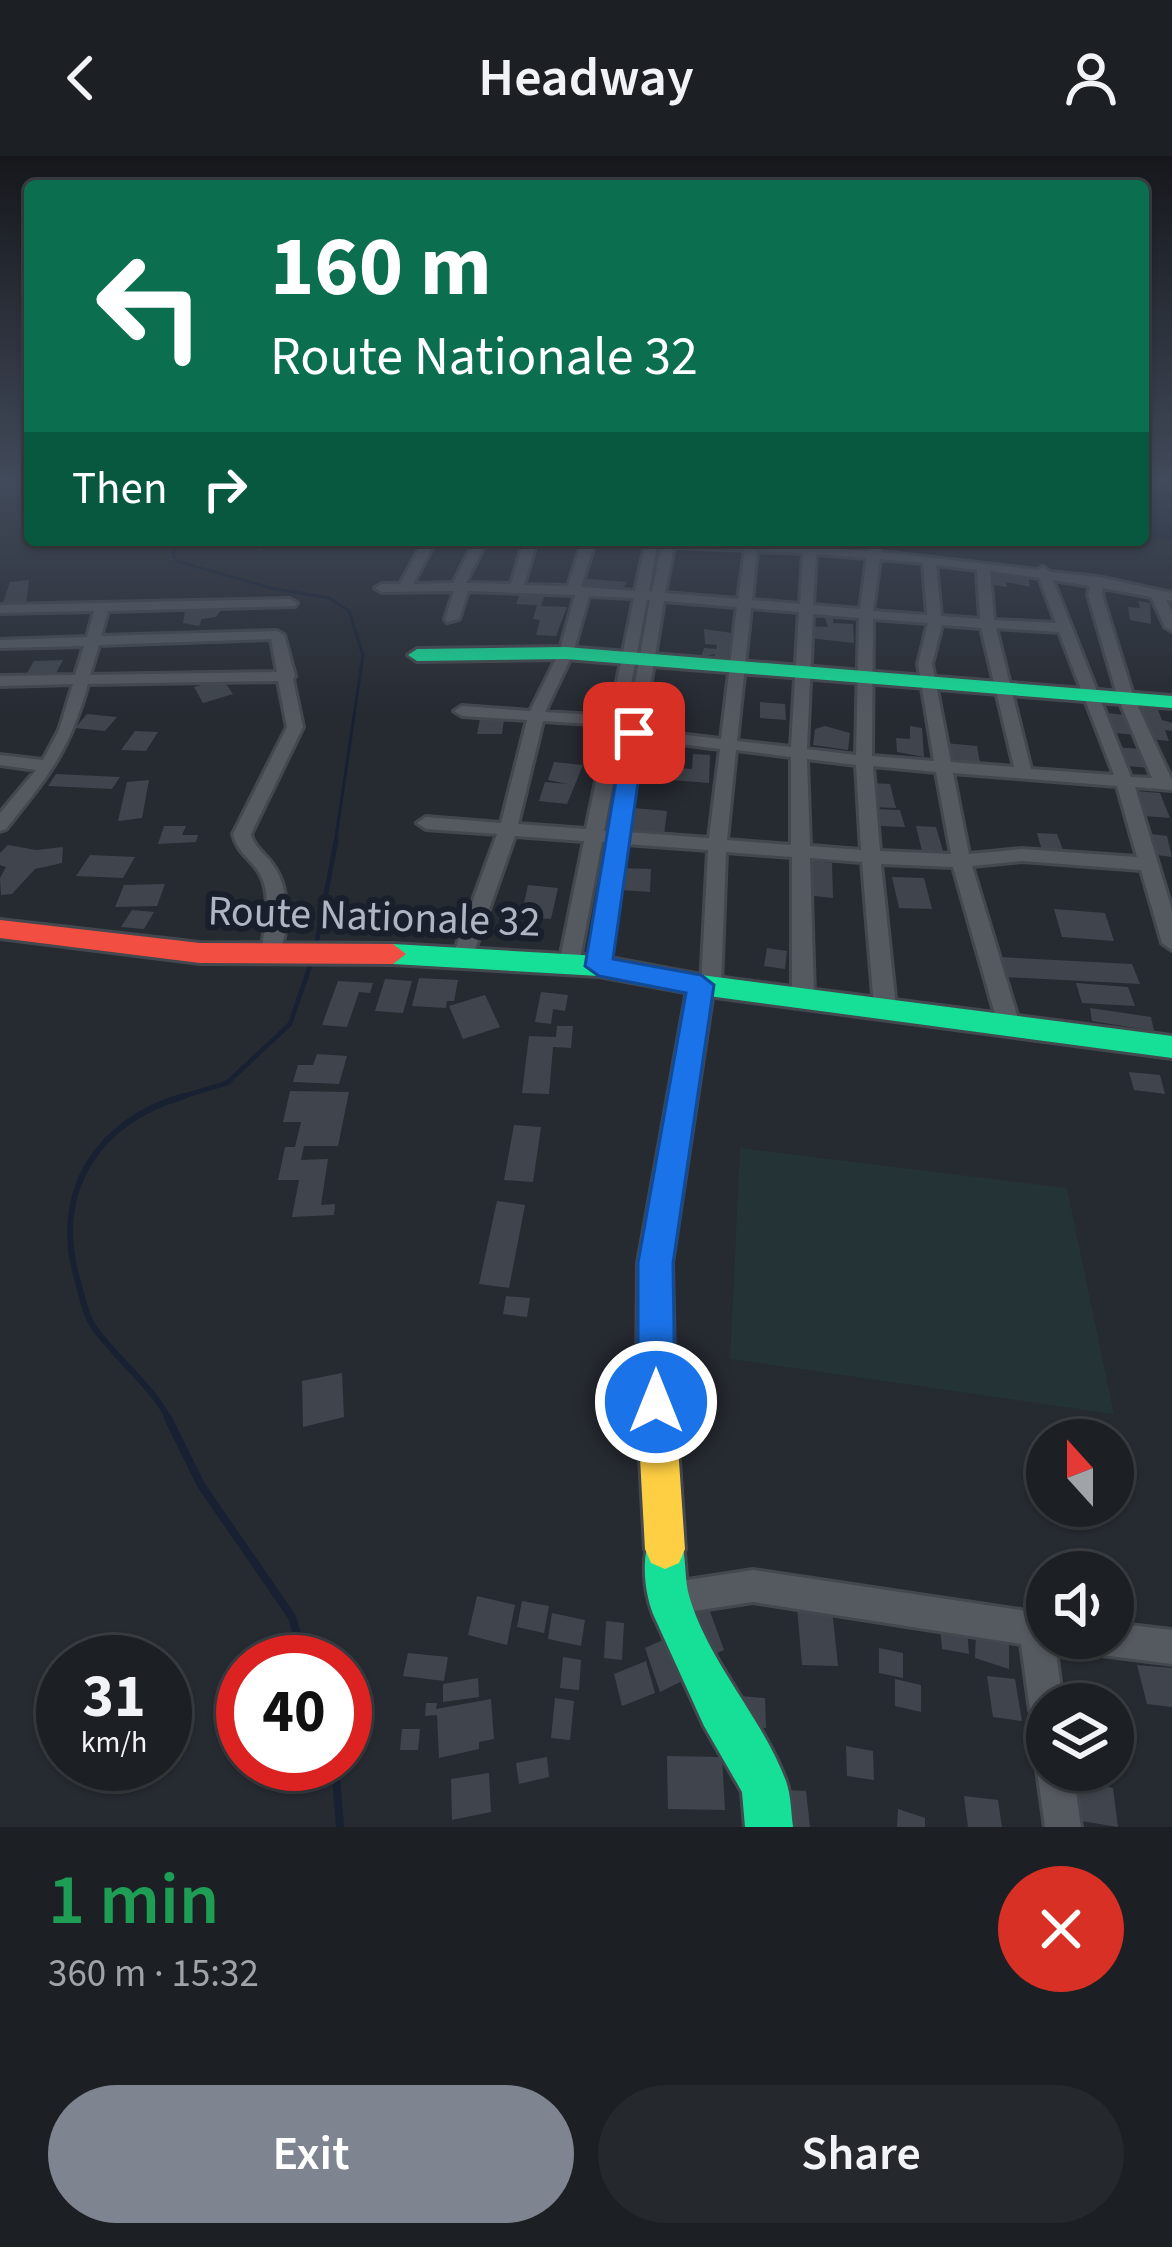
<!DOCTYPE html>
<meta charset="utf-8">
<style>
:root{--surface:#1c2025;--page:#25282d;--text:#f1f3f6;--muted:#a0a3a7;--line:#3a3e42;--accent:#7e8590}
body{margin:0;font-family:"Source Sans 3",sans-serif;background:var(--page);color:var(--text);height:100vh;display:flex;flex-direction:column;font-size:45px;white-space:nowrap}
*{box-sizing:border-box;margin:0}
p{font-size:39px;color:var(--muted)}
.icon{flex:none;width:66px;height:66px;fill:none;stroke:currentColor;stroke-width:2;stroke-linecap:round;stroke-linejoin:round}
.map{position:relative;height:1671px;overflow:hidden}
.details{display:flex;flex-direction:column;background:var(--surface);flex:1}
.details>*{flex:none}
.hud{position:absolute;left:24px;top:24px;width:1125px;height:366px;border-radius:12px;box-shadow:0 3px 9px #0004,0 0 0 3px var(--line);background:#0b6e4f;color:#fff;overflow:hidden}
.needle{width:78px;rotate:339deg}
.controls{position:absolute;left:1026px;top:1263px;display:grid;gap:24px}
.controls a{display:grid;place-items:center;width:108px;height:108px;border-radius:50%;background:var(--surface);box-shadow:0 3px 9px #0004,0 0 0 3px var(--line);font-size:60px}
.speed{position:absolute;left:36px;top:1479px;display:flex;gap:24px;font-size:60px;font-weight:700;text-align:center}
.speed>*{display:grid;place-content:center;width:156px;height:156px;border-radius:50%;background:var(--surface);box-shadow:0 3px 9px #0004,0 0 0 3px var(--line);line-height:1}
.speed small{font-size:30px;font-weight:400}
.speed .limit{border:18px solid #d22;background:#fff;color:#111}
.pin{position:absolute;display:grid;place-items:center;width:102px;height:102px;color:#fff;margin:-51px;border-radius:24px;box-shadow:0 6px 18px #0006}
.me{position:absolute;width:132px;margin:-66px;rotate:0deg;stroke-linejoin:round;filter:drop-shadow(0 0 9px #0008)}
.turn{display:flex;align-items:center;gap:42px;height:252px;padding:0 48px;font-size:54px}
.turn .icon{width:156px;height:156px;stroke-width:2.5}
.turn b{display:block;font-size:84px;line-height:102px}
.then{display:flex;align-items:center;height:114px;padding:0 48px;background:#0003;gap:24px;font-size:45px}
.round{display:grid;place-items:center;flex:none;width:126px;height:126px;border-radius:63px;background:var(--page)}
.overview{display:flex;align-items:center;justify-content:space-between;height:204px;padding:0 48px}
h1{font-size:72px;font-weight:600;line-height:90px;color:#1e9e55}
.primary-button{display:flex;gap:24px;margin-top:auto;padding:24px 48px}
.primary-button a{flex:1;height:138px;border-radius:72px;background:var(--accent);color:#fff;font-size:48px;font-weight:600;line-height:138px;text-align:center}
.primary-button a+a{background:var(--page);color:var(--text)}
header{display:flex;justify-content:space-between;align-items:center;height:156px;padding:0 48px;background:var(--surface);font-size:54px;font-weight:600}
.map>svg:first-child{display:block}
.green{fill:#233336}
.water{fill:#172132}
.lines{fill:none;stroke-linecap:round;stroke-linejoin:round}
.stream-far3{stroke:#172132;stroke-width:3}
.stream-far2{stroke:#172132;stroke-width:4.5}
.stream-far1{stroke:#172132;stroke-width:6}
.stream{stroke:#172132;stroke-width:8}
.building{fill:#40454d}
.street-casing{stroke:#43474e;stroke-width:6}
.fast-casing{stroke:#43474e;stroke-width:6}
.slow-casing{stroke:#43474e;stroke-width:6}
.jam-casing{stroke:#43474e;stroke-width:6}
.street{fill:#555960;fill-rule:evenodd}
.fast{fill:#16e098;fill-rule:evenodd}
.slow{fill:#ffcf43;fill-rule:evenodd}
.jam{fill:#f24e42;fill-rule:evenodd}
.route{fill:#1a73e8;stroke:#114b97;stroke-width:3}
.labels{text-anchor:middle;stroke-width:12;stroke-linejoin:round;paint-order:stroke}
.street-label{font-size:42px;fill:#aeb6c3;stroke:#1a202b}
</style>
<header><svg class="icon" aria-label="back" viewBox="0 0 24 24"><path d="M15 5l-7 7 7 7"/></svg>Headway<svg class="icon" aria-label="person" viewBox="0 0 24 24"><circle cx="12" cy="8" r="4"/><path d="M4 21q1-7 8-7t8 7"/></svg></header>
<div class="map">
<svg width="1172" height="1671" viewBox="0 0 1172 1671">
<rect width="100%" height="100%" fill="#262a31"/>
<path class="green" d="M740,992L1067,1032L1114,1258L730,1203Z"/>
<path class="water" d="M1143,328H1172V385L1143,378Z"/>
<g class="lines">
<path class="stream-far3" d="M19,328L30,331
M180,384L173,397L176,405L271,432L329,442L349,455L363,499L335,688"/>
<path class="stream-far2" d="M316,790L336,685
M174,943L227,927L290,868L311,807"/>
<path class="stream-far1" d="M170,1265C152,1229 116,1203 93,1170C85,1158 82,1140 78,1126C51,1037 96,965 184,940"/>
<path class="stream" d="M168,1262L201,1329L292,1461L305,1506
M335,1608L340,1671"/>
</g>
<path class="building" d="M986,415L1028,420L1030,431L1006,426L1007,431L993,429Z
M577,422L627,426L620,437L573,433Z
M29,424L26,449L1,452L10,426Z
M520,437L545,438L541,450L567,451L556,480L536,479L540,464L533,463L537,449L516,448Z
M1138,445L1150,447L1151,468L1130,464L1128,451L1140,452Z
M224,450L216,461L202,463L199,470L183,467L185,455Z
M823,457L834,458L833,467L853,468L854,487L809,482L810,470L828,471Z
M704,473L732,477L727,507L713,506L715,498L701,501L704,492L716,493L717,489L705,488Z
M63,504L54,521L24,522L34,505Z
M216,525H224L233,538L203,547L194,531Z
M1131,545L1155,546L1162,564L1172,567V575L1165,574L1169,585L1149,583Z
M760,546L785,548L786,564L760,562Z
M1098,556L1125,559L1136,579L1104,576Z
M481,557H505L502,578H477Z
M87,558L117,561L105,575L75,572Z
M825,570L850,577L848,594L813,589L815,573Z
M910,570L922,572L924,601L897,596L896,582L910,583Z
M135,575L158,576L146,595L121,594Z
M945,587L977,590L980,607L948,604Z
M1113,591L1142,593L1150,612L1127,610Z
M693,598L710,599L709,627L658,623L660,606L666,607V611L692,613Z
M554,606L583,609L567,648L539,645L545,626L568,628L548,624Z
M56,618L120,621L112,633L48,630Z
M149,624L142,662L118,665L127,626Z
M868,627L890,628L896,652L873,651Z
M1135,635L1160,637L1170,662L1145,660Z
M634,652L667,655L664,679L630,676Z
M876,653L900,654L905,671L880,670Z
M164,670H186L182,679H198L196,686L158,688Z
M916,670L936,671L943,695H922Z
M1037,677L1057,678L1065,699L1043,698Z
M1143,677L1167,680L1172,701L1149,698Z
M8,689L36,694L63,691L62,707L35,713L12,738L1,739L0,722L6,711L0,709V697Z
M90,699L135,701L123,722L76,720Z
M805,704L832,707L833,742L804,739Z
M620,712L651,713L650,736L619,734Z
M892,721L924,722L932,753L899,752Z
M165,728L157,750L115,751L124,729Z
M528,729L558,732L551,763L521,761Z
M1054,753L1105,757L1114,785L1062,781Z
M132,754L154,756L144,773L121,771Z
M767,792L787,795L785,813L764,810Z
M999,801L1132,808L1140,828L1004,821Z
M419,822L458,824L454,845H447L446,852L412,850Z
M385,823L412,825L403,857L375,855Z
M338,825L373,827L370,837L359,836L347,871L322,869Z
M1076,827L1128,831L1135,850L1082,847Z
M541,836L568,839L565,855L553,853L551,868L535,866Z
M485,839L500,871L463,883L449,850Z
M1090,852L1151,861L1154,875L1092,865Z
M557,870H573L571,892L553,891L549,938L522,937L529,880L556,881Z
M317,898L347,900L339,928L293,926L298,909H313Z
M1129,916L1160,919L1165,938L1134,934Z
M290,935L349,936L338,990H304L301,1004L328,1003L321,1049L335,1048L334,1059L292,1061L299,1024H278L285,991H295L301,966H283Z
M514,969L541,971L533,1026L504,1024Z
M497,1045L525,1049L509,1132L479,1128Z
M506,1140L530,1142L527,1161L503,1158Z
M342,1217L344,1261L303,1271L302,1225Z
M477,1440L515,1449L507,1489L468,1479Z
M522,1445L549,1450L544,1477L517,1471Z
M707,1447L724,1494L706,1502L689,1455Z
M797,1451L832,1453L838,1510L802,1509Z
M552,1457L585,1464L581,1490L548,1483Z
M606,1465L624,1467L622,1504L604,1502Z
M940,1469L967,1474L969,1498L942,1493Z
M976,1477L1009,1488V1513L975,1502Z
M667,1482L682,1525L660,1536L645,1492Z
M879,1492L903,1497V1522L879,1517Z
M408,1497L448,1501L444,1525L403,1520Z
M563,1501L581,1504L579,1534L560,1532Z
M646,1505L655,1537L622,1550L614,1518Z
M1137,1509L1172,1512V1551L1147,1548Z
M987,1520L1015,1523L1022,1565L993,1561Z
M478,1522L479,1541L443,1546V1528Z
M895,1523L921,1529V1556L895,1550Z
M739,1540L765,1542L766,1572L740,1570Z
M555,1542L574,1545L570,1584L551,1582Z
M491,1543L494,1583L479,1586V1593L439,1602L437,1559L425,1560L426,1547H437L436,1553Z
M402,1573H420L418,1594H400Z
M846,1590L873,1595L874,1624L847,1620Z
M667,1600L722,1601L725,1654L668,1653Z
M547,1601L549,1621L519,1628L516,1607Z
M489,1617L491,1656L452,1664L451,1623Z
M1051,1619L1113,1632L1118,1671L1056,1661Z
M785,1634L806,1635L810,1671H789Z
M964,1640L998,1644L1002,1671H968Z
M898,1653L925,1662V1671H897Z"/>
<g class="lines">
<g class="street-casing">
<path id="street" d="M255,384H288L259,391L253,387Z
M424,384H436L413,428L453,427L475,384H487L466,427L511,428L524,384H758V387L803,390L804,384H816V391L869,395L871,384H883L881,396L1037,414L1043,411L1050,416L1098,421L1172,437V445L1166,444L1172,456V475L1165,471L1151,441L1103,432L1102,439L1134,542L1172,624V634L1135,631L1172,754V794L1162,787L1141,714L1022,705L972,710L1020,869L1017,875H1001L998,869L953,711L881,708L896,851L893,857H877L874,851L862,706L810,702L814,840L810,846H796L792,840V701L726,696L721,830L711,838L701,830L708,694L626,688L609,810L599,818L589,810L608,687L602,686L579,808L569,816L559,808L584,685L515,680L473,799L463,807L456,804L453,799L497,678L426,673L417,667L426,661L501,667L527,564L462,560L454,555L462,550L530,555L559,497L575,439L468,435L459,463L447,466L445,463L454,435L382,436L375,432L382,428H400ZM536,388L581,389L568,430L524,429ZM594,389L645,390L635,435L581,431ZM657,390L661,391L652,436L649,435ZM674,391L745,394L738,443L665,437ZM757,395L803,397L800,448L752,444ZM816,398L867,402L860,453L813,449ZM880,403L923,407L927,459L873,455ZM936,409L977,414L980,463L941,460ZM990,415L1039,422L1056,467L994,464ZM1053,424L1090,430L1088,439L1118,542L1152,622L1131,621ZM589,440L634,442L610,560L545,556L573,497ZM647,443L650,444L627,572L623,571ZM664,445L737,451L721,583L643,574ZM751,452L799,456L791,591L737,585ZM813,458L859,462L856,599L807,593ZM873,463L928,467L918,508L934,605L872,600ZM942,469L981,472L1014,611L951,606L932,508ZM996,472L1059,476L1114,619L1031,613ZM543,565L608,569L586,673L518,668ZM622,581H625L610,675H604ZM641,583L720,593L709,682L628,676ZM736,594L791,601V689L727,684ZM807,603L856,609L861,694L810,690ZM873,610L936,616L951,698L880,695ZM953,617L1117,630L1137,701L1022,693L969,698Z
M290,443L297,447L295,450L108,455L101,480L277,475L284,479L295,520L293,523L303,571L251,678C254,692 265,697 273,709C291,734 289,774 278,802L271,804L261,797C264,773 273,741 260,718C251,702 237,697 233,678L287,571L278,525L88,528C69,596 49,619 6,673L0,675V657L36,614L0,609V599L43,604L59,574L73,528L0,530V520L75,519L84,490L0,492V484L87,481L94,455L0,457V449ZM271,483L277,516L90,519L99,489Z
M753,1414L1047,1458V1482H1061L1055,1488L1063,1548H1047V1571L1035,1566L1030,1554L1021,1488L753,1446L668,1459L656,1455L652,1443L656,1431L668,1427Z
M1113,1467L1172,1474V1508L1102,1499L1090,1494L1085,1482H1113Z
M1047,1599V1614H1073L1081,1671H1045L1037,1614L1042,1601Z"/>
</g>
<g class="fast-casing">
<path id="fast" d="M566,491L1172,540V552L566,503L417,505L408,499L417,493Z
M393,788L599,800L701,819L1172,880V902L701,839L599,820L393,808L380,798Z
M665,1373L679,1379C688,1400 683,1422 690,1443C710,1508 763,1563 786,1625C791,1639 791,1656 793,1671H745L742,1636L704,1570L653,1458C644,1434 641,1402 651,1379Z"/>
</g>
<g class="slow-casing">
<path id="slow" d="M701,819L714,829L672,1107L675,1247L685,1393L679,1407L665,1413L651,1407L645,1393L637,1247L638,1107L688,829Z"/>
</g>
<g class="jam-casing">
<path id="jam" d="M0,764L200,787L393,788L406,798L393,808L200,807L0,782Z"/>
</g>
<use href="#street" class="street"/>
<use href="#fast" class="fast"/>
<use href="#slow" class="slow"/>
<use href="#jam" class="jam"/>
</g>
<linearGradient id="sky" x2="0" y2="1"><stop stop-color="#15171b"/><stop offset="0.58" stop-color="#414a5a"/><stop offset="1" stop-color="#414a5a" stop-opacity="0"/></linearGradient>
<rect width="1172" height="561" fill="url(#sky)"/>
<path class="route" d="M634,570L645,577L613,803L701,819L714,829L673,1107L675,1246L670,1260L656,1265L643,1260L638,1246V1107L686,837L599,820L585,810L624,577Z"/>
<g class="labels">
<g class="street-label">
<text transform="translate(374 759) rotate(2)" y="15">Route Nationale 32</text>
</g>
</g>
</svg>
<div class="controls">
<a><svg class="needle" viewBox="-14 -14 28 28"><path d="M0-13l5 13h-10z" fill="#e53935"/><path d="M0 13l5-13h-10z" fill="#a0a3a7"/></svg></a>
<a><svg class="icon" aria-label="sound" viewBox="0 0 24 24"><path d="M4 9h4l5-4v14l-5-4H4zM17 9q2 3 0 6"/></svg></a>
<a><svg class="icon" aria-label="layers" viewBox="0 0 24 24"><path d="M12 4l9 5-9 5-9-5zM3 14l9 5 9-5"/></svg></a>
</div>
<div class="speed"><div>31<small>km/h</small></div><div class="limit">40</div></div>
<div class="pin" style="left:634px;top:577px;background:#d93025"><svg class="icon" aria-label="arrive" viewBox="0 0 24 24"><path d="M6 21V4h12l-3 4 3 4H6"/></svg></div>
<svg class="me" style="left:656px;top:1246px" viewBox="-20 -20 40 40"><circle r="17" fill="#1a73e8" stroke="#fff" stroke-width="3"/><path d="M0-11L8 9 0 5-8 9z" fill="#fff"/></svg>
<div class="hud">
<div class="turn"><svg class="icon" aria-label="left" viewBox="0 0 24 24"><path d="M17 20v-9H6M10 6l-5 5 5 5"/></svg><div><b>160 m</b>Route Nationale 32</div></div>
<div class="then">Then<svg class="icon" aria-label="right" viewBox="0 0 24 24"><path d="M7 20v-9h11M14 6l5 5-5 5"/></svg></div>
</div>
</div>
<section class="details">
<div class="overview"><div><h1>1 min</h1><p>360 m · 15:32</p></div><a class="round" style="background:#d93025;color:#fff"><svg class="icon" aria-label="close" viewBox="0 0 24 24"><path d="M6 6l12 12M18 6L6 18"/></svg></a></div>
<div class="primary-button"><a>Exit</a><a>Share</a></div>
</section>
